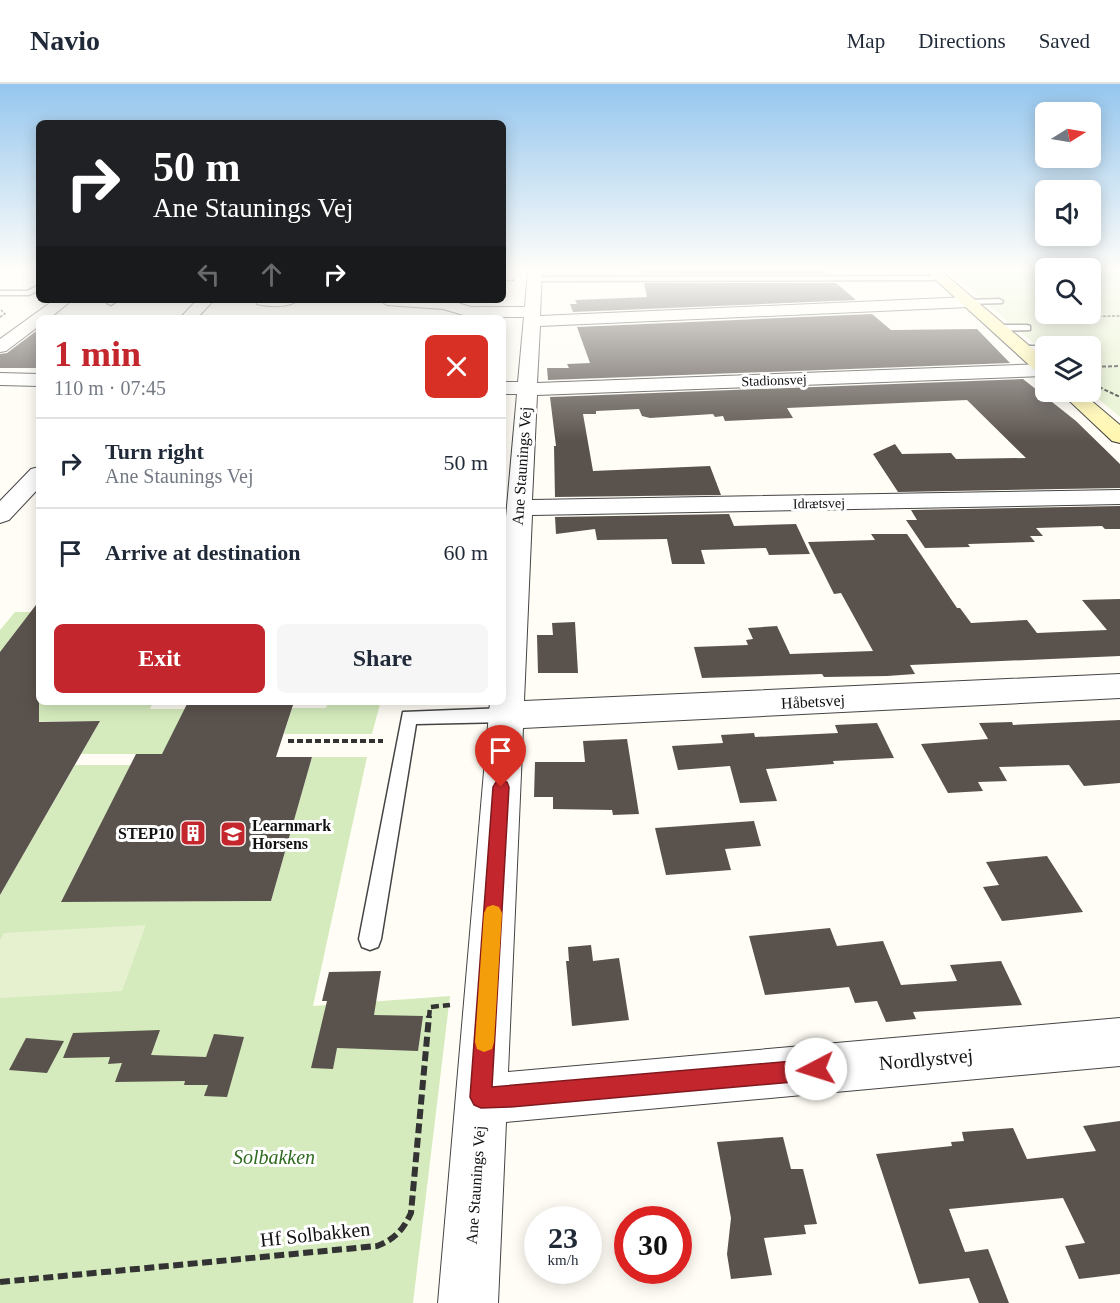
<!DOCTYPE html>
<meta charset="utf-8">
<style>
:root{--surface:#fff;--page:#f6f6f7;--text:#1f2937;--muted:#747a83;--line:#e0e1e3;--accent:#c4262e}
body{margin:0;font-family:Georgia,serif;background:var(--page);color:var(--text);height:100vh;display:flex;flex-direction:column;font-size:22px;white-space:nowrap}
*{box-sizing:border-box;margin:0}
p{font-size:20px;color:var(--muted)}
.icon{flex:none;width:33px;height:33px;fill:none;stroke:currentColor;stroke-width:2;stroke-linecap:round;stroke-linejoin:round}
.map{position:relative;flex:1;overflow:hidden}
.drawer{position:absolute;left:36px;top:231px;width:470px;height:390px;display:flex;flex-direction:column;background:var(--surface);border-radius:9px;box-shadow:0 3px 15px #0003}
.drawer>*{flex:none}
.banner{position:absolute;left:36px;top:36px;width:470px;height:183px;border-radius:9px;box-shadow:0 3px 15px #0003;background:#202124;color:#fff;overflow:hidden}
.needle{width:39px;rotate:79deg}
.controls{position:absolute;left:1035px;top:18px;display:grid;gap:12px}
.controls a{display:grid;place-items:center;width:66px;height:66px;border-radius:9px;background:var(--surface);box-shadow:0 3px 15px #0003;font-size:30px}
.speed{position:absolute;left:524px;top:1122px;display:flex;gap:12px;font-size:30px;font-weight:700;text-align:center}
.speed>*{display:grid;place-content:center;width:78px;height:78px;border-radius:50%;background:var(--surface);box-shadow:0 3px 15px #0003;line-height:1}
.speed small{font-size:15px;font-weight:400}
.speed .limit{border:9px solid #d22;background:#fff;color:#111}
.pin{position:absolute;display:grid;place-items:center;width:51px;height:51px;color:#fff;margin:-62px -26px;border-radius:50% 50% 50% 0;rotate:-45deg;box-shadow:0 0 6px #0007}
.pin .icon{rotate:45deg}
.me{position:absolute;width:66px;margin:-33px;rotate:265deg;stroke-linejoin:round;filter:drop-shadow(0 0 4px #0008)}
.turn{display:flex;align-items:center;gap:21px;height:126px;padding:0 18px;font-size:27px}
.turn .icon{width:78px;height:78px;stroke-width:2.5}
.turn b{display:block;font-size:42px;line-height:51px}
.lanes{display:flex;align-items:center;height:57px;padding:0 18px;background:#0003;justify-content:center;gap:30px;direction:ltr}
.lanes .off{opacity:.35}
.round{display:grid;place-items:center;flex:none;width:63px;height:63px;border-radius:9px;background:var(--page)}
.summary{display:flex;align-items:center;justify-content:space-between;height:102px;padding:0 18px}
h1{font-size:36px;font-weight:800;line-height:45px;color:var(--accent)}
.button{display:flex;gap:12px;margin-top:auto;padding:12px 18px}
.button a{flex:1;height:69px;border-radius:9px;background:var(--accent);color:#fff;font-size:24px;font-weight:800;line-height:69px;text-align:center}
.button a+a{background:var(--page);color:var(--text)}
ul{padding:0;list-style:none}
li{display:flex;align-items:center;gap:18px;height:90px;padding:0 18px;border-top:2px solid var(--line)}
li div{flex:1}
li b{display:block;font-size:22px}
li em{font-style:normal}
header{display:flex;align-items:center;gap:36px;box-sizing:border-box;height:84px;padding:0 30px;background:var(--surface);border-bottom:2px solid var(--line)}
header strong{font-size:28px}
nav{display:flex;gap:33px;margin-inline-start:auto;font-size:21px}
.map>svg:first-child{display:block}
.green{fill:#d5ebbd}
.pitch{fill:#e6f2cf}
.building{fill:#5a524d}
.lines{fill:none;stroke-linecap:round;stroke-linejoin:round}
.lane-casing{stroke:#444;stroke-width:3}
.street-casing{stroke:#444;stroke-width:2}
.secondary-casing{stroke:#333;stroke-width:2}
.path-far4{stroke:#333;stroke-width:1.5;stroke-dasharray:3 1.5;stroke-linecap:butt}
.path-far3{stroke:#333;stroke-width:2;stroke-dasharray:4 2;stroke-linecap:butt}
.path-far2{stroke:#333;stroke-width:4;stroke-dasharray:6 3;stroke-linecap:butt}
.path-far1{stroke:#333;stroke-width:4.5;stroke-dasharray:8 4;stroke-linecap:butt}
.path{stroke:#333;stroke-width:6;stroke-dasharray:10 4.5;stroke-linecap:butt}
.lane{fill:#fff;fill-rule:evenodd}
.street{fill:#fff;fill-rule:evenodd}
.secondary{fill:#fff6b0;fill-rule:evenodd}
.route{fill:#c4262e;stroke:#7f191e;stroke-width:1.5}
.slow{fill:#f59e0b}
.labels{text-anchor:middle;stroke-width:6;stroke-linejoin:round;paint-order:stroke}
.far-street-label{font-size:14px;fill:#111;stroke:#fff}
.street-label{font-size:16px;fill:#111;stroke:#fff}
.poi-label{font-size:16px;font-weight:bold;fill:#111;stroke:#fff;text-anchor:start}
.near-street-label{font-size:20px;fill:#111;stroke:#fff}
.near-park-label{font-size:20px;font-style:italic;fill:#2f6b1f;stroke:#fff}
</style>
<header>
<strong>Navio</strong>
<nav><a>Map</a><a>Directions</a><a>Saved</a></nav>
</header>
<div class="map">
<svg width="1120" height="1219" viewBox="0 0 1120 1219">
<rect width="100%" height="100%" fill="#fffdf5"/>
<path class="green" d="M15,528H31L0,568V546Z
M0,608L39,618H153L150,625H185L163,670H81L100,637L0,638Z
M328,618H479L380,620L372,650H284L292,624H326Z
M312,673H367L313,922L450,912L413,1219H0V811L75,681H131L61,818L271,817Z"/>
<path class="pitch" d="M949,187H1045L1046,230H1090L1091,187H1120V333L1090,308V262H1046L1045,269Z
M146,841L122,907L0,914V856L4,849Z"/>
<path class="building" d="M641,187H822L826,190H642Z
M644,199H836L856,216L573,228L570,220H577L575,216L647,213Z
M872,230L891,246L977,245L1010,279L548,296L547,284H569L567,280L590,279L577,243Z
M39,245V284H0V270L7,269Z
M1023,295L1076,337L1120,380V404L898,408L873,370L895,360L902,370L951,369L956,375L1026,374L967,316L787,324L793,334L725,337L723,332L715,333L713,330L650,334L642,332L639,325L596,327V330H583L593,387L710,382L721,411L555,413L554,362H556L550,313Z
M1120,422V445H1105L1102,442L1036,444L1043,452H1030L1035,458L968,460L970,463L925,464L906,436H917L911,426Z
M729,430L734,442L796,440L810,470L769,471L766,464L701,466L705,480H672L667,455L597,456L595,445L556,450L555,433Z
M871,450H907L957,524H960L971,539L1027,536L1037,549L1107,546L1082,516L1120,515V572L910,581L915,590L887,592L824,593L822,590L702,594L694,563L748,561L746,556L753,555L748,544L777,542L790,570L873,567L841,509L834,510L808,458L875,456Z
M39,517V638L100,637L0,811V568Z
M575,538L578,589H538L537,551H553L552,539Z
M188,618H294L276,673H312L271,817L61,818L136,670H162Z
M1120,636V699L1084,702L1069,681L999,683L1007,697L978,698L983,707L948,709L921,660L988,655L979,639L1012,638L1013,641Z
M877,639L894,674L833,677L834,680L766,685L777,717L740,719L730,682L678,686L672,662L723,659L721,651L754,649L755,653L838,649L835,641Z
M627,655L639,730L613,731L612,726L553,725V713H534L535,678H585L583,657Z
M754,737L761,762L725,765L731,786L666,791L655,744Z
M1047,772L1083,828L1002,837L983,803L999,801L986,778Z
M830,844L837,862L883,857L901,901L957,897L950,881L1001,877L1022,921L913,928L916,935L886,938L877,917L855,919L849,903L765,911L749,852Z
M591,861L593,877L619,874L629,936L572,942L566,877H569L568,863Z
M381,887L374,931L423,932L418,967L337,964L333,985L311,984L327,917H322L329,888Z
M160,946L151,971L206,973L214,950L244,953L227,1013L204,1012L208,1001H184L185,997L115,998L122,979L108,980L110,973L63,974L73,949Z
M26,954L64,957L47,989L9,986Z
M1120,1037V1190L1079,1195L1065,1162L1085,1159L1063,1114L949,1125L965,1168L988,1165L1009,1219H979L969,1194L919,1200L876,1070L952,1062L951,1058L964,1057L962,1048L1013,1044L1027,1075L1096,1067L1083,1042Z
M783,1053L791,1085H803L817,1140L804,1141L806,1150L764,1154L772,1191L731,1195L727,1170L731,1134L717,1058Z"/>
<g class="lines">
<g class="lane-casing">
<path id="lane" d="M942,192L945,196L534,197L530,195L534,193Z
M39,201V206L29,211H0V207H27Z
M999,215L1003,217L1002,219L969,220L965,218L969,216Z
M109,216H118L111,221L107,219Z
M1027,241L1030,242V246L997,247L993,244L997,241Z
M1021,262H1047L1046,268L1018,267V263Z
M506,624L512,626L514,631L512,636L506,638L416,640L381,855L378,863L370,866L362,863L359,855L403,628Z"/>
</g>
<g class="street-casing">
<path id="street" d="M528,187H542L540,232L969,213L977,218L969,223L540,242L537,299L1046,280V292L537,311L532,416L1120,406V420L532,431L524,617L1120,590V614L523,644L508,988L1120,934V982L506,1038L498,1219H438L490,618H502V478L517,310H502V298H518L524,233H470L443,225L387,221L379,216H448L471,223H525Z
M54,216H72L50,234H39V242L6,267L0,268V255Z
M197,216H214L197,234H180Z
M256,216H298C290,224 268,223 257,220Z
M0,289L39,290V302L0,301Z
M39,383V404L9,436L0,439V417L31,385Z"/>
</g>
<g class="secondary-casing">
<path id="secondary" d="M926,187H941L1046,276V292L1039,290Z
M1060,308H1081L1120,341V359L1112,357Z"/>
</g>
<path class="path-far4" d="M502,197L515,196
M0,233L5,230L1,226
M1040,233L1120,232"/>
<path class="path-far3" d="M1090,283L1120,282
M1099,303L1120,313"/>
<path class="path-far2" d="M288,657H383"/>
<path class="path-far1" d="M429,934L430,923L450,921"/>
<path class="path" d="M0,1198L377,1162C395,1155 403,1146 411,1129L429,932"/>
<use href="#lane" class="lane"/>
<use href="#street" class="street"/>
<use href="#secondary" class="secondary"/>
</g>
<linearGradient id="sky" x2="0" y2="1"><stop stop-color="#95c6ee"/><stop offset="0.52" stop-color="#fffefa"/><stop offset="1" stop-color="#fffefa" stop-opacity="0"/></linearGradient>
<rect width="1120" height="357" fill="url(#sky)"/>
<path class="route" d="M501,696L507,698L509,703L492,1003L816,975L823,978L826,985L823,993L816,996L511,1023L481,1024L474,1021L470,1013L493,703L496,698Z"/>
<path class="slow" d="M493,821L499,823L502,829L494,958L492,965L484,968L477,965L475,958L484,829L487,823Z"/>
<defs>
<g id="building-square" transform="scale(1.35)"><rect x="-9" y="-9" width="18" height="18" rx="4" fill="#c4262e" stroke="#fff"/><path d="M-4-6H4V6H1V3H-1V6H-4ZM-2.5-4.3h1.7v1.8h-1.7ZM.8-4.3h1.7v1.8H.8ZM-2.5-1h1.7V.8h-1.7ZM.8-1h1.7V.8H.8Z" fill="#fff"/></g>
<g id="school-square" transform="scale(1.35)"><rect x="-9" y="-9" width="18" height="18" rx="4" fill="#c4262e" stroke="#fff"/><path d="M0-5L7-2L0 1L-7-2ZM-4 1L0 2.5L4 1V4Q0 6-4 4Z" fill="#fff"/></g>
</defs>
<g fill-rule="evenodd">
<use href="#building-square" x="193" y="749"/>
<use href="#school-square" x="233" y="750"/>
</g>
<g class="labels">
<g class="far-street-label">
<text transform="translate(774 296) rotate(-2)" y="5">Stadionsvej</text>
<text transform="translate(819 419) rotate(-1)" y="5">Idrætsvej</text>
</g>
<g class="street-label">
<text transform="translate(521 382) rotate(-86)" y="6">Ane Staunings Vej</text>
<text transform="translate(813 617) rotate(-3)" y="6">Håbetsvej</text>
<text transform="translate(475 1101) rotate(-86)" y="6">Ane Staunings Vej</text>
</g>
<g class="poi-label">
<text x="252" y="747">Learnmark<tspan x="252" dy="18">Horsens</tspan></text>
<text x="174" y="755" text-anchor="end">STEP10</text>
</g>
<g class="near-street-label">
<text transform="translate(926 975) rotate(-5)" y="7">Nordlystvej</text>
<text transform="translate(315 1150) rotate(-6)" y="7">Hf Solbakken</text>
</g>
<g class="near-park-label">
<text x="274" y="1080">Solbakken</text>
</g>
</g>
</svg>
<div class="controls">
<a><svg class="needle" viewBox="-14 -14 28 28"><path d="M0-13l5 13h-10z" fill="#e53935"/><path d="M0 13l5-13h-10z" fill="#747a83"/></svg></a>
<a><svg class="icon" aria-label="sound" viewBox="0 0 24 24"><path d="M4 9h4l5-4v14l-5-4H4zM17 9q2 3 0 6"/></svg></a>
<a><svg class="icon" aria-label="search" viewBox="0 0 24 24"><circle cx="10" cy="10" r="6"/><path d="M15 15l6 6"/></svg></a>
<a><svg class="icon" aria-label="layers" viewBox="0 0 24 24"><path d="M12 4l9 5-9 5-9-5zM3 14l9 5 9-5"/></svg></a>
</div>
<div class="speed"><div>23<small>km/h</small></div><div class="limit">30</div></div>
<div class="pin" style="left:501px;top:703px;background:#d93025"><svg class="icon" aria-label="arrive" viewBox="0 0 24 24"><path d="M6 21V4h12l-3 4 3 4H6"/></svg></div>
<svg class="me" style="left:816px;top:985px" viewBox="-20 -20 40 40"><circle r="19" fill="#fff"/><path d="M0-13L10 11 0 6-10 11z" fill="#c4262e"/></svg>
<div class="banner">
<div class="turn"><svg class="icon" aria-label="right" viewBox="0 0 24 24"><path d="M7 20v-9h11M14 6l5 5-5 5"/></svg><div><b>50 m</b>Ane Staunings Vej</div></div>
<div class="lanes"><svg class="icon off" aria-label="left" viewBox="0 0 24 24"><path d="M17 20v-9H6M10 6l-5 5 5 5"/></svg><svg class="icon off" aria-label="ahead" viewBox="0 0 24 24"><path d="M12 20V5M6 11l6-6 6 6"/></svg><svg class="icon" aria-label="right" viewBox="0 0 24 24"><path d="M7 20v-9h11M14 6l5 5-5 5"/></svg></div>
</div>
<section class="drawer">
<div class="summary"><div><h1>1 min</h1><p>110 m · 07:45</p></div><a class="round" style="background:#d93025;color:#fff"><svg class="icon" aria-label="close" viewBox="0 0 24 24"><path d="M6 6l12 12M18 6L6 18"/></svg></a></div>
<ul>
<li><svg class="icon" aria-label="right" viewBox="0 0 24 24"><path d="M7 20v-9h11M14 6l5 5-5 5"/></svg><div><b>Turn right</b><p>Ane Staunings Vej</p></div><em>50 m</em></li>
<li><svg class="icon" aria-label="arrive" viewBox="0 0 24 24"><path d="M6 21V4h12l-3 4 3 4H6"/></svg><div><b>Arrive at destination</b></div><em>60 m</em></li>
</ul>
<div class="button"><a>Exit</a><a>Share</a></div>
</section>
</div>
